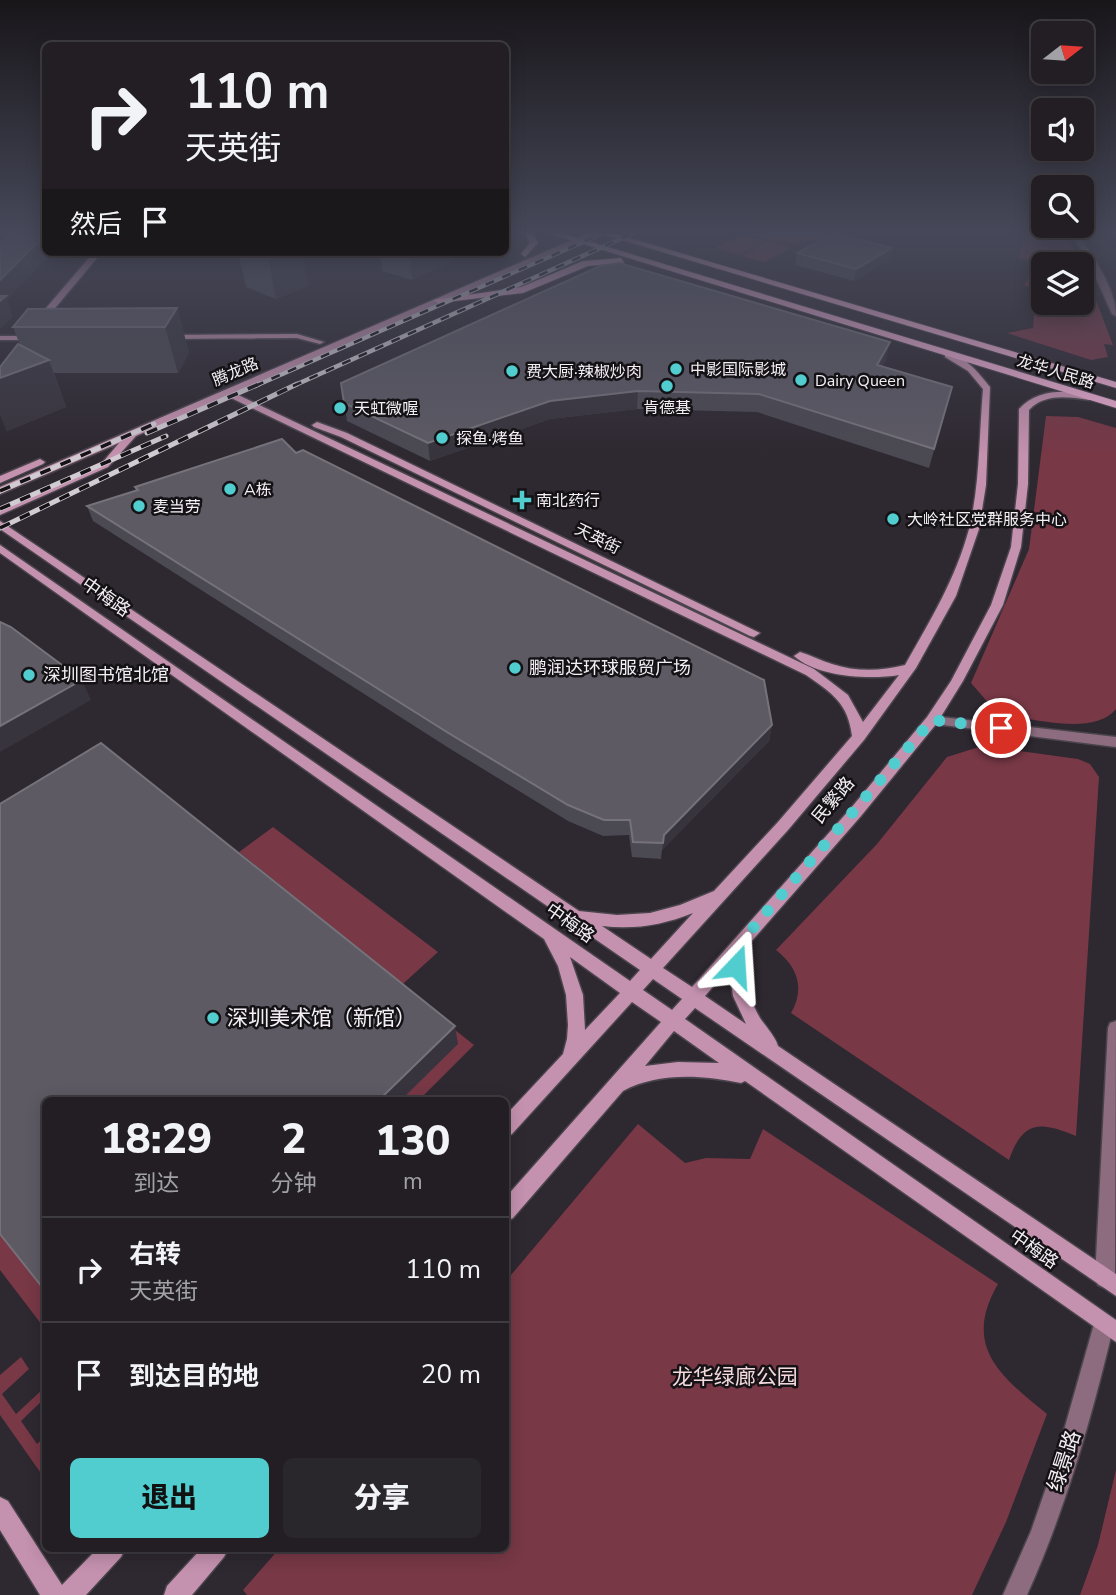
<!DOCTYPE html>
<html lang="zh">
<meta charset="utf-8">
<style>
:root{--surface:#221e24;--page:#2a272c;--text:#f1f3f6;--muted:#a2a2a6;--line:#3f3c41;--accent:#52cdcf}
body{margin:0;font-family:"Nunito Sans","Noto Sans SC",sans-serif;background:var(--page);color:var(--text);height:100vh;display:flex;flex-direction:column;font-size:26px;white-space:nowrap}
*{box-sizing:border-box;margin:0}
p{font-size:23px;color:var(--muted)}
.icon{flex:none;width:38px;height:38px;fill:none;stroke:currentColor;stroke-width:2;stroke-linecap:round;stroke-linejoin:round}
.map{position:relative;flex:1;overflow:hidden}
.drawer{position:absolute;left:42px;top:1097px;width:467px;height:455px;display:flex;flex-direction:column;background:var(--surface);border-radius:10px;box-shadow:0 4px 18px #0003,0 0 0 2px var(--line)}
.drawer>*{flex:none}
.hud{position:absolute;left:42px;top:42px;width:467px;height:214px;border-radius:10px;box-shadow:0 4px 18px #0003,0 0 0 2px var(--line);background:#221e24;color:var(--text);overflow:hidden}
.needle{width:46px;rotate:73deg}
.controls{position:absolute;left:1031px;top:21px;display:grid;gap:14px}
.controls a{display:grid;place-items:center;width:63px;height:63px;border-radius:10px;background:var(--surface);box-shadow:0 4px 18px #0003,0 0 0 2px var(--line);font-size:35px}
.pin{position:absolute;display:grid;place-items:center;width:60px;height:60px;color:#fff;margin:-30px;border:4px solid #fff;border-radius:50%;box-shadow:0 2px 7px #0007}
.me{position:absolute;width:77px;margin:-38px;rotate:20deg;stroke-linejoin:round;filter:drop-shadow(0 0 5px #0008)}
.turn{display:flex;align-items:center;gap:24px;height:147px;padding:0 28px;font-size:32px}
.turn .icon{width:91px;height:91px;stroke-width:2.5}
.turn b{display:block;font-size:49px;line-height:60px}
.then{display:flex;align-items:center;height:66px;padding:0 28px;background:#0003;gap:14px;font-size:26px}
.eta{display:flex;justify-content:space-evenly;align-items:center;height:119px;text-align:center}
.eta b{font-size:42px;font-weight:800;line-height:49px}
.cta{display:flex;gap:14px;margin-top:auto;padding:14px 28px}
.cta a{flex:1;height:80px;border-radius:10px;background:var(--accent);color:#111;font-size:28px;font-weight:800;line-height:80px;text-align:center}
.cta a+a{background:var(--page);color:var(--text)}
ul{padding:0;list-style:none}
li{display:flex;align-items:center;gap:21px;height:105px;padding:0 28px;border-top:2px solid var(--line)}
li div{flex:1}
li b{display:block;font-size:26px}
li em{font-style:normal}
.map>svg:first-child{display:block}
.green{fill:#783846}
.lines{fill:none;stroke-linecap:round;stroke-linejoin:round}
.street-casing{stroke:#4a444c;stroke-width:3}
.secondary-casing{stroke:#4a444c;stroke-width:3}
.primary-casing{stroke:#4a444c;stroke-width:2}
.street{fill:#8c6c7e;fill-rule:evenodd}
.secondary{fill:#c491ae;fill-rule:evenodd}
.primary{fill:#efaed3;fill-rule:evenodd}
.rail-far1-casing{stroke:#d1cbd2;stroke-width:4.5}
.rail-casing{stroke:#d1cbd2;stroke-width:5}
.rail-far1{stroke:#151216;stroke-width:2.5;stroke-dasharray:9;stroke-linecap:butt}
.rail{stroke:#151216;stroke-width:3.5;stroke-dasharray:11;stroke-linecap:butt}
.wall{fill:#4b4952}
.shaded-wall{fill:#38343d}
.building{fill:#5d5a64;stroke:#75727a;stroke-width:2}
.route{stroke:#52cdcf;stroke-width:12;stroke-dasharray:0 21.6}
.poi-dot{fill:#52cdcf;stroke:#151216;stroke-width:2.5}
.labels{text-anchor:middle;stroke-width:5;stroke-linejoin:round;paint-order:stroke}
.far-poi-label{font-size:16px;fill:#f4eff5;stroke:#151216;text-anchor:start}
.far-street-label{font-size:16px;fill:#f4eff5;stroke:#151216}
.street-label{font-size:18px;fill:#f4eff5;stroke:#151216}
.poi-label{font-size:18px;fill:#f4eff5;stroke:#151216;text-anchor:start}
.near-poi-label{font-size:21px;fill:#f4eff5;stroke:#151216;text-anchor:start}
.near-park-label{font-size:21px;fill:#f2dadd;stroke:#151216}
.near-street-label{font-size:21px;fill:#f4eff5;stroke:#151216}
</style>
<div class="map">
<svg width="1116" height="1595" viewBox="0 0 1116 1595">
<rect width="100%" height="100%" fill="#2e2830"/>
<path class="green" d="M746,231H836C811,245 772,248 746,231Z
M1027,231H1063L1082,261L1085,273L1082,272V264H1043L1019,258L1021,248L1030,240Z
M743,235L766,241L738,255L715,248Z
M768,241L791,248L764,262L741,256Z
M1030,276L1043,279V303H1082V287L1092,290L1113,345L1104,344L1108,357L1091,360L1007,333L1033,328L1036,289L1024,285Z
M1046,416L1078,417L1116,428V709C1093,737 1032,718 998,714L971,683L1029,549Z
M982,746L1078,759L1090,764L1099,777L1076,1136C1040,1121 1023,1120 1009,1160L791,1013C805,989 798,967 776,950L877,844L947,757Z
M273,827L438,952L394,992L373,975L382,967L239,852Z
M445,1022L474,1045L418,1101H400Z
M638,1124L685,1163L706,1158L750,1159L763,1129L998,1284C962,1346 1000,1376 1047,1414L1006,1522L972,1595H247L243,1590L279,1549H506V1281Z
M0,1228L45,1286V1322L42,1325L0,1270Z
M21,1357L29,1369L2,1394L16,1414L44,1388L45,1398L21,1421L37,1444L45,1437V1479L0,1415V1375Z
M1116,1470V1595H1080L1098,1545Z"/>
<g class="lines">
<g class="street-casing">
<path id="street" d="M1069,231H1076C1091,254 1116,288 1116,316L1112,314L1088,260Z
M1106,231H1116V235L1107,232Z
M932,716L1116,737V747L927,723L925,720Z
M1116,1021L1115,1278L1112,1285L1105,1288L1098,1285L1095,1278L1108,1028L1110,1023Z
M1104,1314L1111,1317L1114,1324C1092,1417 1066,1508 1027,1595H1003L1031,1531L1055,1462L1094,1324L1097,1317Z"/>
</g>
<g class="secondary-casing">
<path id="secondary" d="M593,231H602L234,393L814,669L848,695L863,722L899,675C869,680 817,677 794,656L800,652C811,655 821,661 832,664C856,672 881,671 905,665C930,621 956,578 969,529C980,484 979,435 983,389L968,371L945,357V353C964,353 979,374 990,387L986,485L979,529L956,596L916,668L864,740L788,830L663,968L692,987L851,808L927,717L951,681L991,605L1011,547L1018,484L1019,409C1038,388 1067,390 1092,395V399L1089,400C1068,397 1045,393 1029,410L1028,484L1021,547L1003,605L963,681L937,723L861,816L750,943C742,970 746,994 760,1018C766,1027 775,1036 778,1046L1116,1274V1296L695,1008L685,1019L1116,1320V1342L745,1081L741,1083C702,1075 658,1072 623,1091L513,1218L506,1221V1197L661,1022L632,1002L512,1134L506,1137V1115L563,1054L567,1039L568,1025L566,995L558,966L544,939L0,553V545L630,981L640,970L0,529V521L579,911L617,915L650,913L680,905L714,891L778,822L852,736C848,703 832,693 806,675L227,396L136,436L108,467L0,515V508L102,463L119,443L0,494V487ZM693,913L651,959L602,926C634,930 663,925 693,913ZM570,957L620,993L585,1030L583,995ZM729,968L733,996L746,1024L705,996ZM653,979L682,999L672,1010L643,990ZM674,1031L719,1063L678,1062L645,1066Z
M94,252H102L41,325H35V321Z
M297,334L324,342L320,344L297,338L166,339L162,337L166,335Z
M0,336H34L38,338L34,340H0Z
M317,422L347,433L760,633L754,637L750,636L341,437L314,427L312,425Z
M40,459L45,462L43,464L0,483V476Z
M0,1497L8,1501L62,1585L97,1549H125L121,1557L86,1595H40L0,1530Z
M201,1549H228L224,1557L192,1595H164L167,1586Z"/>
</g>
<g class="primary-casing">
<path id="primary" d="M524,231H532L538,243L525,257L521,254L530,243Z
M541,231H555L1116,401V408Z
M592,231H606L1116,382V388Z
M621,258L624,263L588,266L523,293L438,303L433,300L521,287L583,261Z"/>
</g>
<use href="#street" class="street"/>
<use href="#secondary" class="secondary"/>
<use href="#primary" class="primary"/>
<g class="rail-far1-casing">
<path id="rail-far1" d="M255,386L608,231
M293,386L638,231"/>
</g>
<g class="rail-casing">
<path id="rail" d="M147,433L259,384
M0,491L154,424
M0,509L166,436
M0,528L297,384"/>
</g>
<use href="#rail-far1" class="rail-far1"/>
<use href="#rail" class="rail"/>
</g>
<path class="wall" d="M892,248L890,260L854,281L795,265L797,253Z
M238,252H302L308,286L276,299L246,287Z
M380,252H472L412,280L382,271Z
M177,308L189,353L178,373H54L66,407L7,431L0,414V367L20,345L13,327Z
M886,360L882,366L952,387L929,468L757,412L637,409L550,419L430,461L347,421L341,383Z
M296,453L772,725L769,741L662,850L661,859L632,857L629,835L603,836L568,821L452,750L93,521L87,506L136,491L135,487Z"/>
<path class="shaded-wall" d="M46,234V252H52L7,300L13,316L0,329V280Z
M892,248L890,260L854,281L856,269Z
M279,252H302L308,286L276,299L268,256Z
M410,252H472L412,280Z
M177,308L189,353L178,373L165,327Z
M890,342L886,360L873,382L877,365Z
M49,360L66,407L7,431L0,414V378Z
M638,391L637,409L550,419L430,461L428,443L550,401Z
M82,680L91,700L0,752V726Z
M772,725L769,741L662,850L661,859L664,835Z
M455,1026L458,1044L400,1101H378Z"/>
<path class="building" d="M13,231H46V234L0,280V243Z
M834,233L892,248L856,269L797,253Z
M256,252H279L268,256Z
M619,263L890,342L877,365L952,387L934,449L759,394L638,391L550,401L428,443L344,403L341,383L600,266Z
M0,296H6L0,301Z
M177,308L165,327H13L28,309Z
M18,344L49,360L0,378V367Z
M282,439L296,453L303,450L764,680L772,725L664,835L663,843L633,842L630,820H604L568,805L450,734L87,506L138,490L135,487Z
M0,622L11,627L82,680L0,726Z
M101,743L455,1026L378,1101H46V1292L0,1234V804Z"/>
<linearGradient id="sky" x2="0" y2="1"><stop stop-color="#19161a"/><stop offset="0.51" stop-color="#464859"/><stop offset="1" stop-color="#464859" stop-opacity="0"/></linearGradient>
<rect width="1116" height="455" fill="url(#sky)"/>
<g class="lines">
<path class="route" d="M736,966L746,936L932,720L1001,728"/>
</g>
<g class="poi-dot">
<circle cx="676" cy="369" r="7"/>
<circle cx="512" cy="371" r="7"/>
<circle cx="801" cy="380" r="7"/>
<circle cx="667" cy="386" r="7"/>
<circle cx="340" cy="408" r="7"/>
<circle cx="442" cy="438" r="7"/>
<circle cx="230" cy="489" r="7"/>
<path d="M518.5 489.5h7v7h7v7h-7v7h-7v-7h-7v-7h7z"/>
<circle cx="139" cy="506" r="7"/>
<circle cx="893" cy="519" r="7"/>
<circle cx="515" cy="668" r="7"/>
<circle cx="29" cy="675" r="7"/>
<circle cx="213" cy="1018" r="7"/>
</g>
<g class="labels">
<g class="far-poi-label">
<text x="690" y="375">中影国际影城</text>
<text x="526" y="377">费大厨·辣椒炒肉</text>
<text x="815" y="386">Dairy Queen</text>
<text x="667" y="413" text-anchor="middle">肯德基</text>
<text x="354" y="414">天虹微喔</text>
<text x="456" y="444">探鱼·烤鱼</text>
<text x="244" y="495">A栋</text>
<text x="536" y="506">南北药行</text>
<text x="153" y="512">麦当劳</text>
<text x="907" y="525">大岭社区党群服务中心</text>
</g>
<g class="far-street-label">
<text transform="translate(235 371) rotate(-23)" y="6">腾龙路</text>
<text transform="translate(1056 371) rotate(17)" y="6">龙华人民路</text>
<text transform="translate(598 538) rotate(26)" y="6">天英街</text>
</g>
<g class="street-label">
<text transform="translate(106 597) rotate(35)" y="6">中梅路</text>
<text transform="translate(833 800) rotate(-50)" y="6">民繁路</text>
<text transform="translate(570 923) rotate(35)" y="6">中梅路</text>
<text transform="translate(1034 1249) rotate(35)" y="6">中梅路</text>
</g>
<g class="poi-label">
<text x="529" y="674">鹏润达环球服贸广场</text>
<text x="43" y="681">深圳图书馆北馆</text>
</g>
<g class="near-poi-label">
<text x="227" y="1025">深圳美术馆（新馆）</text>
</g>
<g class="near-park-label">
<text x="735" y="1384">龙华绿廊公园</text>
</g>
<g class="near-street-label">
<text transform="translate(1064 1461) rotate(-72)" y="7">绿景路</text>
</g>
</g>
</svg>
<div class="controls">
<a><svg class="needle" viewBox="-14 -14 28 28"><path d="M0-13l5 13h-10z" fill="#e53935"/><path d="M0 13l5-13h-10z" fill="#a2a2a6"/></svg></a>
<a><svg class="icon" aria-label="sound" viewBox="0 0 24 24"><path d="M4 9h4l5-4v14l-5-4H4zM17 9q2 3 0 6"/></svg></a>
<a><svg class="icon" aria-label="search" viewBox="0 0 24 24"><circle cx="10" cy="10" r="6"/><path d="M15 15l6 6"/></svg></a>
<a><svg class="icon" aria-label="layers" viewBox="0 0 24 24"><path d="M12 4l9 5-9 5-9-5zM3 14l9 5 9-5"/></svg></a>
</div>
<div class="pin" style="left:1001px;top:728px;background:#d93025"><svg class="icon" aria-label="arrive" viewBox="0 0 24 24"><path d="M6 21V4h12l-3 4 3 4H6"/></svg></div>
<svg class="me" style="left:736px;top:966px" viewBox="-20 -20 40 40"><path d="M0-17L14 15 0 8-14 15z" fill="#52cdcf" stroke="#fff" stroke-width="4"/></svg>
<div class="hud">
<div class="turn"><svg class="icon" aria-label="right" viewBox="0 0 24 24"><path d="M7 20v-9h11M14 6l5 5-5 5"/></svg><div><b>110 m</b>天英街</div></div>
<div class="then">然后<svg class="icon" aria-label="arrive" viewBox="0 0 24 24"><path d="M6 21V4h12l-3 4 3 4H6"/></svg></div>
</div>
<section class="drawer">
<div class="eta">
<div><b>18:29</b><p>到达</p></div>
<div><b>2</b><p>分钟</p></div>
<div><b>130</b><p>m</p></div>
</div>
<ul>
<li><svg class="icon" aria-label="right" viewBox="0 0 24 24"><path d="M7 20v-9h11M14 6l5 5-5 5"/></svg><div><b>右转</b><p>天英街</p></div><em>110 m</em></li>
<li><svg class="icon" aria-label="arrive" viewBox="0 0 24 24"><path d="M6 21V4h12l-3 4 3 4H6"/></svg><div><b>到达目的地</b></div><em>20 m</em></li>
</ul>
<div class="cta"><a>退出</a><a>分享</a></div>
</section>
</div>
